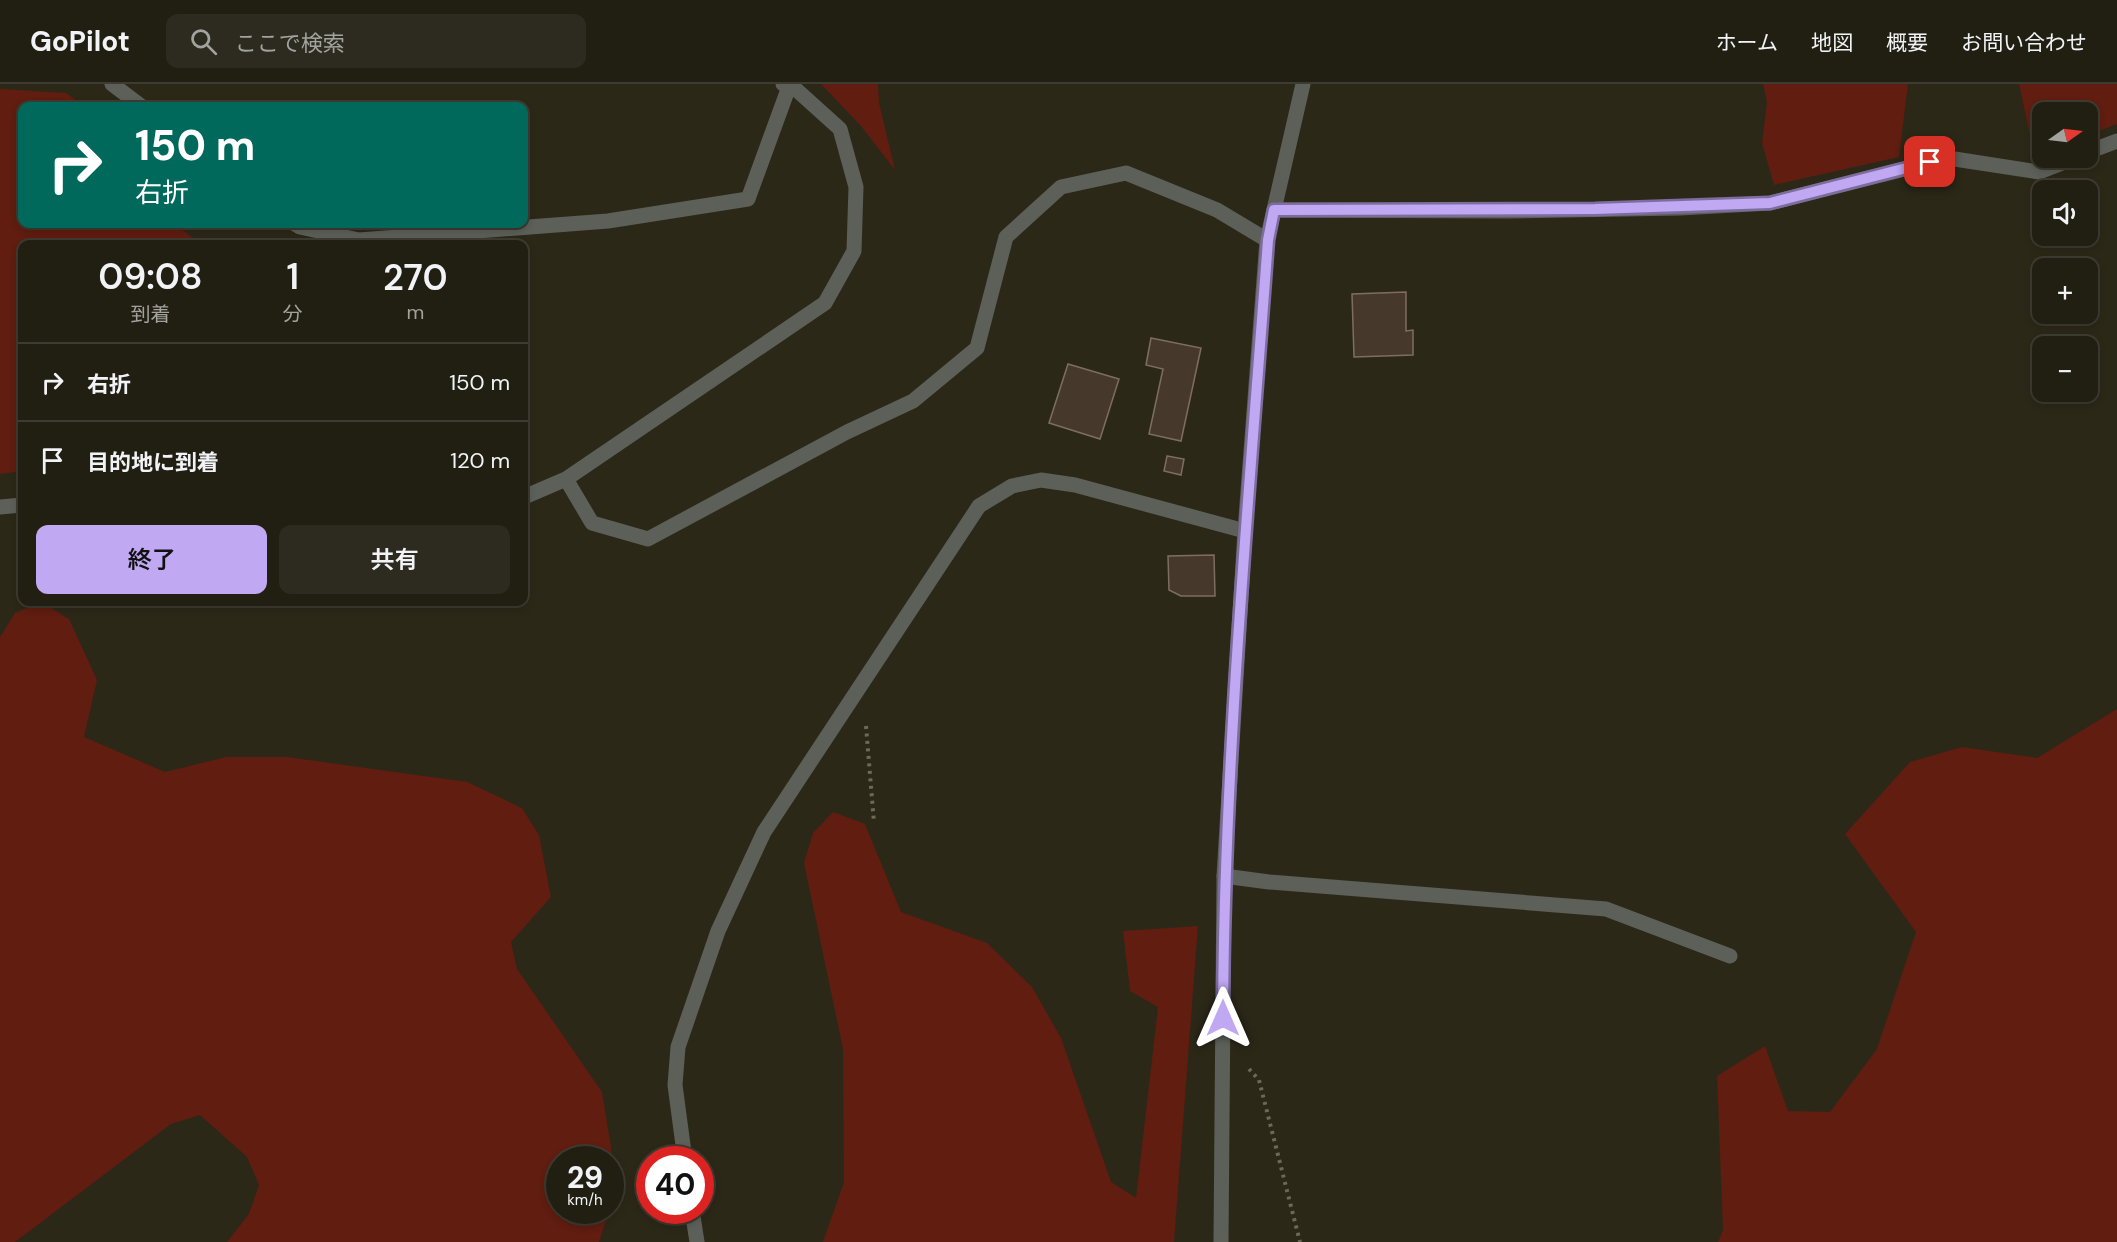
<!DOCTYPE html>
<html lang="ja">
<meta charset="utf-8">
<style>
:root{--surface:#211e12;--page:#2d2b20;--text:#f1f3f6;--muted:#a2a29f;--line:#3e3c32;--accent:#c0a8f3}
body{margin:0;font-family:"DM Sans","Noto Sans JP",sans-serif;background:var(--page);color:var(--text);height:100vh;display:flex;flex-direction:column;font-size:22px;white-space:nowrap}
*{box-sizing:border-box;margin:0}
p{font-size:20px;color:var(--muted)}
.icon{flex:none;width:33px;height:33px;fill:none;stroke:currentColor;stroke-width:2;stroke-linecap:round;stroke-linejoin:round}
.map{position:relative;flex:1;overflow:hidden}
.side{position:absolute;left:18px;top:156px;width:510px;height:366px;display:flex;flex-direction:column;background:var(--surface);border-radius:12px;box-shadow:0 3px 9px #0003,0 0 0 2px var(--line)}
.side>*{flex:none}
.banner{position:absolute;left:18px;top:18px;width:510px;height:126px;border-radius:12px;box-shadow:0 3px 9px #0003,0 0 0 2px var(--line);background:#00695c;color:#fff;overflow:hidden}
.needle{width:39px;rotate:76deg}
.buttons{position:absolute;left:2032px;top:18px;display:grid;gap:12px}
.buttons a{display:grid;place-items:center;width:66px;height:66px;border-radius:12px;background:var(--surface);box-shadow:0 3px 9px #0003,0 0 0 2px var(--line);font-size:30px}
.speed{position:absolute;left:546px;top:1062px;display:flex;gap:12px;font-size:30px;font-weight:700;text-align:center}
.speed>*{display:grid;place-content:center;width:78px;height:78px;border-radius:50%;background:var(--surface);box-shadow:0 3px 9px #0003,0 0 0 2px var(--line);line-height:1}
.speed small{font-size:15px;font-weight:400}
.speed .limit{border:9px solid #d22;background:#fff;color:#111}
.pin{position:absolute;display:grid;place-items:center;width:51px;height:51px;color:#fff;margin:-26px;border-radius:12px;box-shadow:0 3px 9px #0006}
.me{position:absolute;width:66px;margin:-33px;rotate:0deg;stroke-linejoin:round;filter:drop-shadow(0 0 4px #0008)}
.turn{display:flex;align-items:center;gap:21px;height:126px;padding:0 18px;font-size:27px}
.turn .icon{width:78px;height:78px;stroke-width:2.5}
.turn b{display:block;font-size:42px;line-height:51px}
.eta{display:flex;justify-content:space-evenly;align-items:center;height:102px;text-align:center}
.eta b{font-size:36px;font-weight:600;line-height:42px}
.primary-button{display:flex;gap:12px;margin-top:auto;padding:12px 18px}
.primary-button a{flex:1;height:69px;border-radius:12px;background:var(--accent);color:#111;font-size:24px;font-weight:600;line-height:69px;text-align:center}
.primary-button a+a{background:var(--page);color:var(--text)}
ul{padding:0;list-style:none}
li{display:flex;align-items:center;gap:18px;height:78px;padding:0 18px;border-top:2px solid var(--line)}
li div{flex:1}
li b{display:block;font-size:22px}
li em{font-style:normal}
header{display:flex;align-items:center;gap:36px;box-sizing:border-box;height:84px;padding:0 30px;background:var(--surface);border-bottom:2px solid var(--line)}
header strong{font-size:28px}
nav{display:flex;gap:33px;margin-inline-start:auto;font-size:21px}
.search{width:420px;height:54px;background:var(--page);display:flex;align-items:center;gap:15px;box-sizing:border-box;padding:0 21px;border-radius:12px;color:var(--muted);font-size:22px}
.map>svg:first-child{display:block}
.green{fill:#601d10}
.building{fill:#46392c;stroke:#7d6e60;stroke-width:1.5}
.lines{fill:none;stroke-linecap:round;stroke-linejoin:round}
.path{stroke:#6c695b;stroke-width:4;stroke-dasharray:3 4.5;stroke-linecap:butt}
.minor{stroke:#5d6059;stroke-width:15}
.tertiary{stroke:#5d6059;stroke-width:15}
.route-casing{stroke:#7d6d9e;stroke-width:15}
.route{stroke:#c0a8f3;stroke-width:10}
</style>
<header>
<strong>GoPilot</strong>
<div class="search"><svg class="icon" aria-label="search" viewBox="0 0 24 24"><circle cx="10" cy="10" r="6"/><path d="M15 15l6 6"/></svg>ここで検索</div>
<nav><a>ホーム</a><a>地図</a><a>概要</a><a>お問い合わせ</a></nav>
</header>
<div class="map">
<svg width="2117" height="1158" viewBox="0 0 2117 1158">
<rect width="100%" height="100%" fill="#2c2818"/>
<path class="green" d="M821,0H878L879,19L895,86L861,42Z
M1763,0H1908L1899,73L1774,101L1762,59L1767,18Z
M2019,0H2117V40L2088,51V28H2043V67L2034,70Z
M0,5L66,9L84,22H22V140H174L201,160H22V387L0,390Z
M42,518L69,535L97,596L84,653L165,688L226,673H287L467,698L522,724L539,751L551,813L511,858L517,885L602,1008L617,1100L611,1122L610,1076H560V1126L609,1127L599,1158H227L249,1130L259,1101L247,1073L200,1031L171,1040L15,1158H0V553L15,529Z
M2117,625V1158H1718L1723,1146L1717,992L1765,962L1788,1027L1830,1028L1877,965L1916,848L1845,750L1910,678L1962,663L2037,674Z
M833,728L865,740L901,828L987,859L1032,903L1061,954L1111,1098L1136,1114L1158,923L1130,907L1123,847L1198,842L1174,1158H823L844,1098L843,965L804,779L813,749Z"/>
<path class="building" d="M1406,208V247L1413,246V271L1354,273L1352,210Z
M1151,254L1201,264L1181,357L1149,350L1163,285L1146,281Z
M1068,280L1119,295L1100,355L1049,339Z
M1167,372L1184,375L1181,391L1164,387Z
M1214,471L1215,512H1181L1169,506L1168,472Z"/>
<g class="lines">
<path class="path" d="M866,642L874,739
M1249,985L1259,996L1300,1158"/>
<path class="minor" d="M112,0L141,22
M2088,68L2117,57
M1274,126L1509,127L1680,124L1770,119L1948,74L2039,88L2075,74
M295,140L300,143L359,156L608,137L748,115L790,0
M566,395L592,439L648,455L847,348L913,317L977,264L1006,153L1061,103L1126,89L1217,126L1267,156
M524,413L566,395L825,219L854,167L856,103L840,45L790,0H783
M0,423L22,421
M1224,792L1269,798L1606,825L1730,872
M685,1076L675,1001L678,963L718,847L764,748L979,422L1012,402L1041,396L1075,401L1245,447
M692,1126L697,1158"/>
<path class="tertiary" d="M1221,1158L1224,792L1245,447L1267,156L1303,0"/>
</g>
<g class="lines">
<g class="route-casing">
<path id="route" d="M1223,934C1224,674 1249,415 1268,156L1274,126L1595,125L1770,119L1930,78"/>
</g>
<use href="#route" class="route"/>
</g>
</svg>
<div class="buttons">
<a><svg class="needle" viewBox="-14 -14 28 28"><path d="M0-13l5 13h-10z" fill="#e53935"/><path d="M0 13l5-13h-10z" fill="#a2a29f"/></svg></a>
<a><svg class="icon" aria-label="sound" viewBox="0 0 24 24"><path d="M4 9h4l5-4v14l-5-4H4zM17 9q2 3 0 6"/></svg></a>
<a>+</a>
<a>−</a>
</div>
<div class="speed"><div>29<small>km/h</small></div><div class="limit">40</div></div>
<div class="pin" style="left:1930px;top:78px;background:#d93025"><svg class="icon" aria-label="arrive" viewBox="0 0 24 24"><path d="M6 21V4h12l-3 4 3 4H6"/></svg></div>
<svg class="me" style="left:1223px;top:934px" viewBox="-20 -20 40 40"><path d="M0-17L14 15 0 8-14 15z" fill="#c0a8f3" stroke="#fff" stroke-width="4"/></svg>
<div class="banner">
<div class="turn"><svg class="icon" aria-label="right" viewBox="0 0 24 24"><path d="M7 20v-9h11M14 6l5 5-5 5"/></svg><div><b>150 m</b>右折</div></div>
</div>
<section class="side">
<div class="eta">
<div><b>09:08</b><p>到着</p></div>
<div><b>1</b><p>分</p></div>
<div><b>270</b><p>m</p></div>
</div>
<ul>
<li><svg class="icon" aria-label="right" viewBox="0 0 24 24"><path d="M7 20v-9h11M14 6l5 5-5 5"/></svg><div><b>右折</b></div><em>150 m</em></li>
<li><svg class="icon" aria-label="arrive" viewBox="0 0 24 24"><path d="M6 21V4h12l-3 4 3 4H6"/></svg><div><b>目的地に到着</b></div><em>120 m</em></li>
</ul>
<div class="primary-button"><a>終了</a><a>共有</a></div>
</section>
</div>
